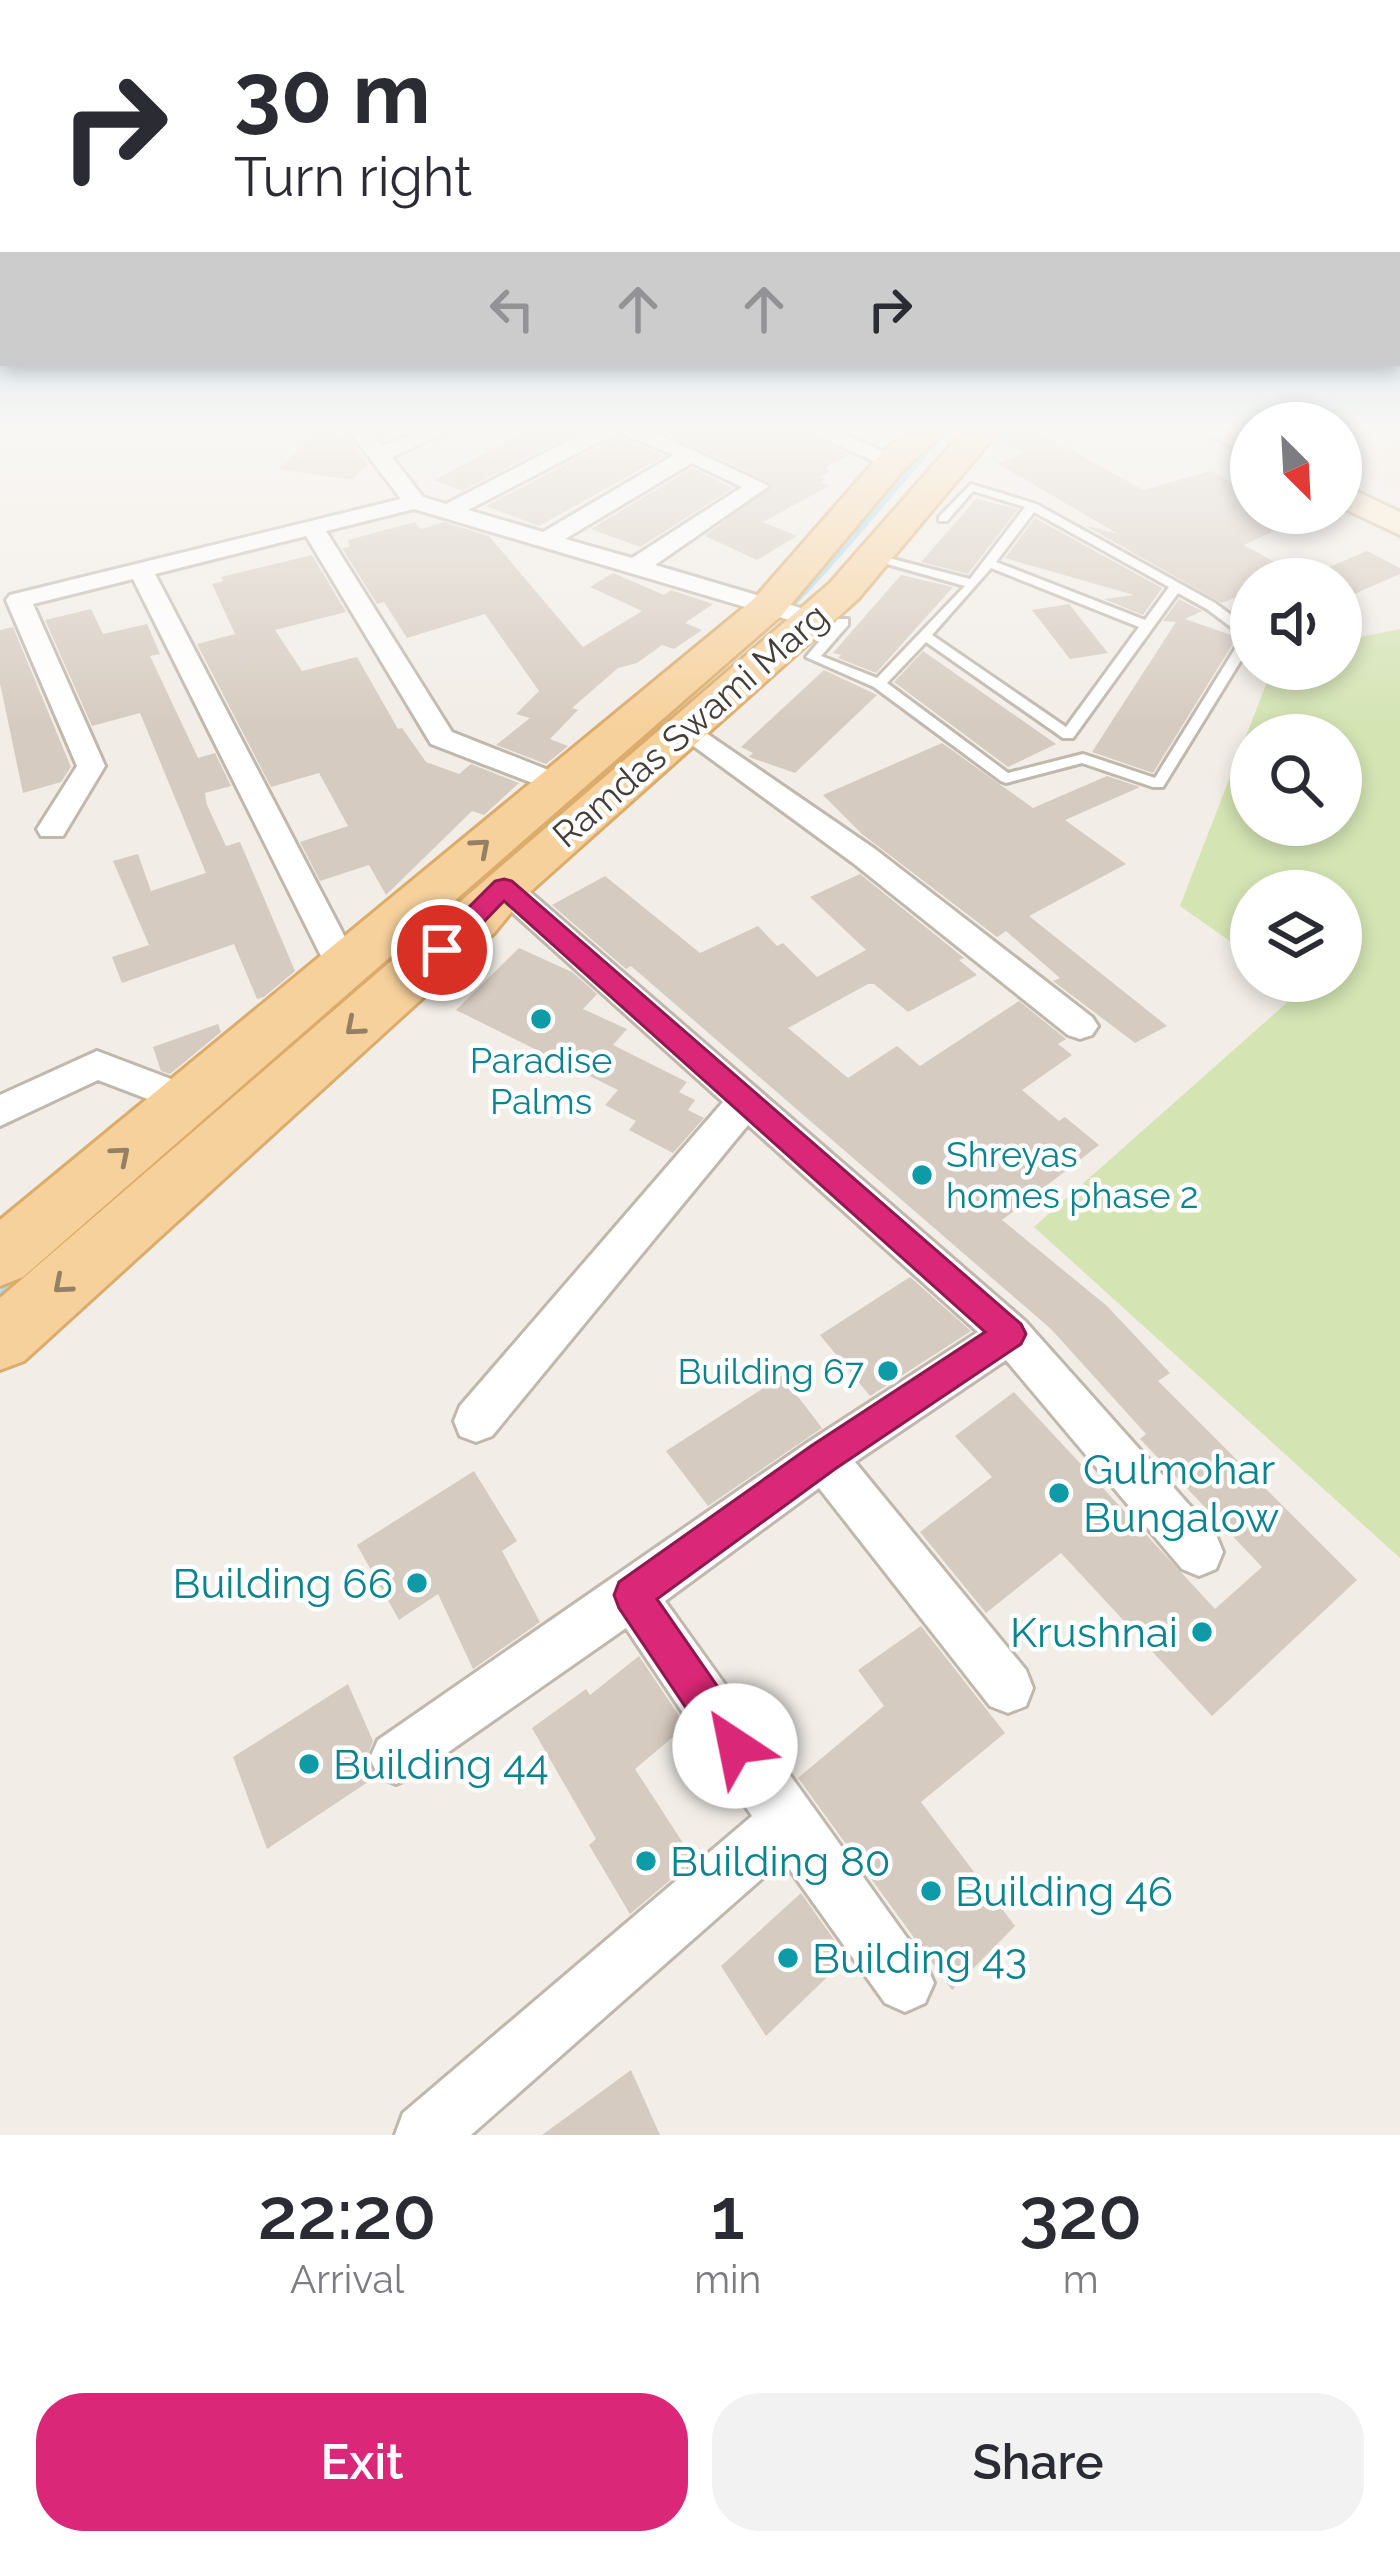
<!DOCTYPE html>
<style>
:root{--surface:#fff;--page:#f2f2f3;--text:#2b2b33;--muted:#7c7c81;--accent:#db2777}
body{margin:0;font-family:Raleway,sans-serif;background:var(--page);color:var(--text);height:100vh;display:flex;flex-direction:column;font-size:45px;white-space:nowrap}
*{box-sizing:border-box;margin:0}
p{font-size:39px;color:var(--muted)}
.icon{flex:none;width:66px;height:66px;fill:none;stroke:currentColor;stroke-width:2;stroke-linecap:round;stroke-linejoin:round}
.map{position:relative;height:2135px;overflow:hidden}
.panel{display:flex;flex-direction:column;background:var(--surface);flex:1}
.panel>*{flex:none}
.guide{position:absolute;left:0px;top:0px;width:1401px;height:366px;box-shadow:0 6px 18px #0003;background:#fff;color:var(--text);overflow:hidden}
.needle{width:78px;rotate:156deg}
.tools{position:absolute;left:1230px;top:402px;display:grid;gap:24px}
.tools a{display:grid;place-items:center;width:132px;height:132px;border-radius:50%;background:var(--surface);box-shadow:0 6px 18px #0003;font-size:60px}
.pin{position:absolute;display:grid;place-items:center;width:102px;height:102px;color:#fff;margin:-51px;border:6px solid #fff;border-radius:50%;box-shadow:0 3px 12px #0007}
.me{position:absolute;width:132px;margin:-66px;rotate:326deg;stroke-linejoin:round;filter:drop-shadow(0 0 9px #0008)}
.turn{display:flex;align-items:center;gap:42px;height:252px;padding:0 36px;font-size:54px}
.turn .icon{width:156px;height:156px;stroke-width:2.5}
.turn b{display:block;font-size:84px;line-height:102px}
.lanes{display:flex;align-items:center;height:114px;padding:0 36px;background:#0003;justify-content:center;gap:60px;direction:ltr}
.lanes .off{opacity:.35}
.eta{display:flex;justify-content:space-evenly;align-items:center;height:204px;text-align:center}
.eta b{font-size:72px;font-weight:600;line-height:84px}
.primary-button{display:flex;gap:24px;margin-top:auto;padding:24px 36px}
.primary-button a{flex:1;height:138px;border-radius:48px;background:var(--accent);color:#fff;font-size:48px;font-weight:600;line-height:138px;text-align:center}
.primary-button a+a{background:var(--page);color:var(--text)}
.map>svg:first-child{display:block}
.commercial{fill:#f3e2d4}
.green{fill:#d4e4b3;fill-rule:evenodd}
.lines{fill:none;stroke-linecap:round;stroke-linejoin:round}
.stream-far2{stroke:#a8d8eb;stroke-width:6}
.stream-far1{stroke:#a8d8eb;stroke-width:8}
.stream{stroke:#a8d8eb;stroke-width:10}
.building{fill:#d6cbc0}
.lane-casing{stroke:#c0b7ad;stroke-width:6}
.street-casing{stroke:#c0b7ad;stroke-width:6}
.secondary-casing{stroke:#cfba9a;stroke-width:6}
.primary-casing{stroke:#dbac6c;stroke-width:6}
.lane{fill:#fff;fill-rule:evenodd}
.street{fill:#fff;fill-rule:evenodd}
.secondary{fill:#fbe8c9;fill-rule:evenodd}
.primary{fill:#f7d19c;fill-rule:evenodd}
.oneway{stroke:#958064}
.route{fill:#db2777;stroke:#8e194d;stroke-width:3}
.culture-dot{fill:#0f9aa8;stroke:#fff;stroke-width:4.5}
.labels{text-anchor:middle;stroke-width:9;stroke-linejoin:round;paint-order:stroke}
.street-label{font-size:36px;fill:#453d37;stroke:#fff}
.culture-label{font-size:36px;fill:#0d838f;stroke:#fff}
.near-culture-label{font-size:42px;fill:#0d838f;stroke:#fff;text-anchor:start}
</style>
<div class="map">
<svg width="1400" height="2135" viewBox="0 0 1400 2135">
<rect width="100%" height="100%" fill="#f2ede7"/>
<path class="commercial" d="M1400,444V491L1341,464V460Z"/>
<path class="green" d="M1400,629V1558L1034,1227L1299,992L1286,981H1341V891H1251V956L1180,906L1272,669H1341V641ZM1251,735H1341V825H1251Z"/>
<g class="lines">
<path class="stream-far2" d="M786,611C844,553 893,488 949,427"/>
<path class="stream-far1" d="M271,1060L345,996"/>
<path class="stream" d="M0,1297L275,1057"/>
</g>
<path class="building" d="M533,427H585L462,491L435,480Z
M654,427H794L849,455L826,466L829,472L820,477L826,479L820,482L829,486L763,522L797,536L757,560L705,536L773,484Z
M1006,427H1030L1143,490L1211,471L1251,494V513H1287L1299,519L1244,545L1305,579H1251V591L1222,603L1084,525L1118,534L997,463L1026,453L998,439Z
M318,431L346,435L368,464L352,480L278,469Z
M618,437L664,456L539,526L486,506Z
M692,468L733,488L640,547L591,529Z
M976,499L1018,509L968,574L921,562Z
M1035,518L1162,588L1143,615L1104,599L1134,595L1005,558Z
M415,522L421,529L444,522L489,536L583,647L642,611L590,587L613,573L664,595L671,590L713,604L685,623L702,630L674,649L662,645L637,663L618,668L572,708L578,710L550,739L568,746L546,764L496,745L530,718L516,714L539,691L485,614L407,638L384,602L377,604L342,548L350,547L348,540Z
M1367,551L1400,568V574L1354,594L1341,587V579L1315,573Z
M312,555L346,612L275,630L302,671L357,657L398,729L402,728L426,762L459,774L471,764L519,783L484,815L472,811L386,895L369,865L320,881L300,842L348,826L319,773L271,787L197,644L235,634L212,584L223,581L221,577Z
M901,575L953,587L876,673L838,658L841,655L833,653Z
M1179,599L1202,611L1185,619L1237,637L1153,773L1092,752L1176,622L1163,621Z
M1069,604L1108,653L1070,659L1032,610Z
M91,609L103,634L147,624L160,654L150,656L198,758L215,753L231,786L205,793L207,805L226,846L240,842L295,971L264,997L257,999L234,944L122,983L112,957L149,945L113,861L138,854L151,891L206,873L140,713L92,726L45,620Z
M13,627L71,767L61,782L23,793L0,683V630Z
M923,651L1056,744L1008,767L894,682Z
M824,670L877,695L795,773L749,757L753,753L741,747Z
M942,743L1033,808L1107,776L1140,787L1065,820L1126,864L1029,916L1167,1026L1135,1043L1053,981L1060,978L1006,931L997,937L862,834L823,795Z
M860,874L964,958L959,960L977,975L908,1012L874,984H868L788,1028L848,1078L897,1046L920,1066L1019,1001L1066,1039L1058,1044L1072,1055L1022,1090L1059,1121L1065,1117L1099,1145L1002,1220L1107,1306L1170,1373L1158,1381L1357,1580L1212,1716L1061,1553L986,1613L920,1532L992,1477L955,1436L1014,1392L1215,1609L1262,1567L1140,1439L1146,1434L1051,1329L631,966L626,969L552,905L605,876L700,953L758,926L777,946L783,943L817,977L866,950L810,897Z
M519,948L572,972L597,994L583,1009L627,1029L613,1045L687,1082L679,1092L695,1100L688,1110L704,1118L673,1153L629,1130L636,1121L605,1105L618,1090L456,1010Z
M218,1024L221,1032L170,1074L161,1071L153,1047Z
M910,1277L971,1331L870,1396L820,1335Z
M782,1376L822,1428L708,1506L666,1451Z
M474,1471L517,1541L502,1551L540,1622L473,1669L438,1594L399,1620L357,1545Z
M921,1626L1005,1733L921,1802L1015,1926L952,1990L798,1778L884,1706L858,1670Z
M639,1656L686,1726L635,1769L694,1860L630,1914L589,1845L596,1839L532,1728L586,1689L590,1695Z
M348,1684L373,1741L366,1760L374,1778L267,1849L233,1757Z
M801,1893L847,1958L766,2036L721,1966Z
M631,2070L660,2135H542Z"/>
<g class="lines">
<g class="lane-casing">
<path id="lane" d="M971,484L1036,504L1215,603L1251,630V644L1163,787H1153L1082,763L1006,783L1001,781L874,687L806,657L838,619H848V625L821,656L877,678L965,586L873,560V554L970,579L1025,507L973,491L947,521H939V517ZM1034,512L1169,587L1145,620L996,562ZM991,568L1139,627L1066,727L932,635ZM1178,593L1207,609L1243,636L1155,778L1083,754L1008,773L887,683L926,642L1063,738H1073Z"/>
</g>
<g class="street-casing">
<path id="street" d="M346,427H368L383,446L428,427H457L392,457L423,497L446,504L595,427H643L769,486L655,565L821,614L825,619L821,624H803L414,509L326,531L452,732L566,777L571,783L556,792L431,744L306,536L155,574L360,966L355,975H331L326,966L133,579L33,604L105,766L63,836H41L37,829L77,766L6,600L10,595L401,499ZM618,432L674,455L543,532L468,510ZM692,463L742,487L632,558L565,539Z
M798,427H828L904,461L893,468L885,466Z
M687,720L875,849L1092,1017L1098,1026L1092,1035L1080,1039L1068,1035L853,863L677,734L673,728Z
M504,876L515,879L1025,1321L1216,1535L1223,1552L1216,1569L1199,1576L1182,1569L1006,1360L855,1462L1026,1670L1033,1688L1026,1706L1008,1713L990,1706L819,1488L665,1601L925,1963L934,1983L925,2003L905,2012L885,2003L783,1860L471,2135H395L403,2113L752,1816L626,1628L414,1776L396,1784L378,1776L370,1758L378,1740L807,1443L978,1332L748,1125L492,1436L476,1442L460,1436L454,1421L460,1406L723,1102L493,895L488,887L493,879Z
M97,1051L200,1090L205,1100L200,1110L187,1114L98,1080L0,1126V1095Z"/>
</g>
<g class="secondary-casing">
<path id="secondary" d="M1195,427H1233L1251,436V457Z
M1341,484L1400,512V535L1341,507Z"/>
</g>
<g class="primary-casing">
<path id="primary" d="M913,427H950L905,468L782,615L23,1277L0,1286V1220L754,599L881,454Z
M967,427H1002L858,599L522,899L494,933L24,1361L0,1370V1298L830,583Z"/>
</g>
<use href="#lane" class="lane"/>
<use href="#street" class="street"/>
<use href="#secondary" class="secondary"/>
<use href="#primary" class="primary"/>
</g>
<defs><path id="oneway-chevron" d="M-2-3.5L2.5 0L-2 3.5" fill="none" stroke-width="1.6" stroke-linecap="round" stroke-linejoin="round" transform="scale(3)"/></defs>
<g class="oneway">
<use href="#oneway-chevron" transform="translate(481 847) rotate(-41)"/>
<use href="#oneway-chevron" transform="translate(354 1027) rotate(139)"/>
<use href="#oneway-chevron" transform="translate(121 1155) rotate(-40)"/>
<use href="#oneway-chevron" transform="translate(62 1285) rotate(139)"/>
</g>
<linearGradient id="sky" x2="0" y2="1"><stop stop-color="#8ec2e9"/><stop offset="0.59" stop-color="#f9f7f4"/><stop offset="1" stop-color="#f9f7f4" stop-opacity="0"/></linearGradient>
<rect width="1400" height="726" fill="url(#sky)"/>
<path class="route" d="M504,879L512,881L1021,1324L1026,1334L1021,1344L835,1469L657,1599L749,1732L755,1746L749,1760L735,1765L721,1760L619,1608L614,1595L619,1582L811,1446L985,1332L504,901L451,956H433L429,950L433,943L495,881Z"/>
<g class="culture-dot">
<circle cx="541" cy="1019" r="12"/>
<circle cx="922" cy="1175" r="12"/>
<circle cx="888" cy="1371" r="12"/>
<circle cx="1059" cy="1493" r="12"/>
<circle cx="417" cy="1583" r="12"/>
<circle cx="1202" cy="1632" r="12"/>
<circle cx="309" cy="1764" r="12"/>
<circle cx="646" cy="1861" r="12"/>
<circle cx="931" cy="1891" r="12"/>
<circle cx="788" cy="1958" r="12"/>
</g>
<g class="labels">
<g class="street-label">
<text transform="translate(690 725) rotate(-41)" y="13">Ramdas Swami Marg</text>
</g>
<g class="culture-label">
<text x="541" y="1073">Paradise<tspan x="541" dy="41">Palms</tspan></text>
<text x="946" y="1167" text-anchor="start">Shreyas<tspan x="946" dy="41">homes phase 2</tspan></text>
<text x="864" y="1384" text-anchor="end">Building 67</text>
</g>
<g class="near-culture-label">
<text x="1083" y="1484">Gulmohar<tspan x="1083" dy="48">Bungalow</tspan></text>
<text x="393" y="1598" text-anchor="end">Building 66</text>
<text x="1178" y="1647" text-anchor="end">Krushnai</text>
<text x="333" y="1779">Building 44</text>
<text x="670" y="1876">Building 80</text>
<text x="955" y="1906">Building 46</text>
<text x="812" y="1973">Building 43</text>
</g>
</g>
</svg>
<div class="tools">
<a><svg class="needle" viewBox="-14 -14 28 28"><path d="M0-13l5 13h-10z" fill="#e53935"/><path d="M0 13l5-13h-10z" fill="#7c7c81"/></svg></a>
<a><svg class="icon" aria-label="sound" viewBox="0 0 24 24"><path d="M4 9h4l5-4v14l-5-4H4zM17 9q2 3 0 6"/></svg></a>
<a><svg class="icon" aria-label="search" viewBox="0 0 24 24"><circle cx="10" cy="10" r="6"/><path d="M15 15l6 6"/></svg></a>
<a><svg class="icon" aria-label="layers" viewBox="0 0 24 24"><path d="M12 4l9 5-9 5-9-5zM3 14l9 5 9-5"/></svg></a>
</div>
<div class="pin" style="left:442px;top:950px;background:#d93025"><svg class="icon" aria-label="arrive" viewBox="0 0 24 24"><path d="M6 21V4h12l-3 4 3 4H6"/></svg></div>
<svg class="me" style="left:735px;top:1746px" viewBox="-20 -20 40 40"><circle r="19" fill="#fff"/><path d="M0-13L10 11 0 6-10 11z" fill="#db2777"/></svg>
<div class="guide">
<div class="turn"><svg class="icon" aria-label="right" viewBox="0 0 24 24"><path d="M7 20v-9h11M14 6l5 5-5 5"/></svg><div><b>30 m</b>Turn right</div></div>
<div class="lanes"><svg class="icon off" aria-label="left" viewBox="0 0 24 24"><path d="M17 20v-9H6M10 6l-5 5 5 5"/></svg><svg class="icon off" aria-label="ahead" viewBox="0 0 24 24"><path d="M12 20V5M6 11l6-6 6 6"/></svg><svg class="icon off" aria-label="ahead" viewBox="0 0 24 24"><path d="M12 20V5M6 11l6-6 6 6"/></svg><svg class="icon" aria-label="right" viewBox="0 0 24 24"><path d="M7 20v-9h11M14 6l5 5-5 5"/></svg></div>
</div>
</div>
<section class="panel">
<div class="eta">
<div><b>22:20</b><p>Arrival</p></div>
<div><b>1</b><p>min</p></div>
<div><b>320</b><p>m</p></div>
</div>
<div class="primary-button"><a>Exit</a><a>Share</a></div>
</section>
